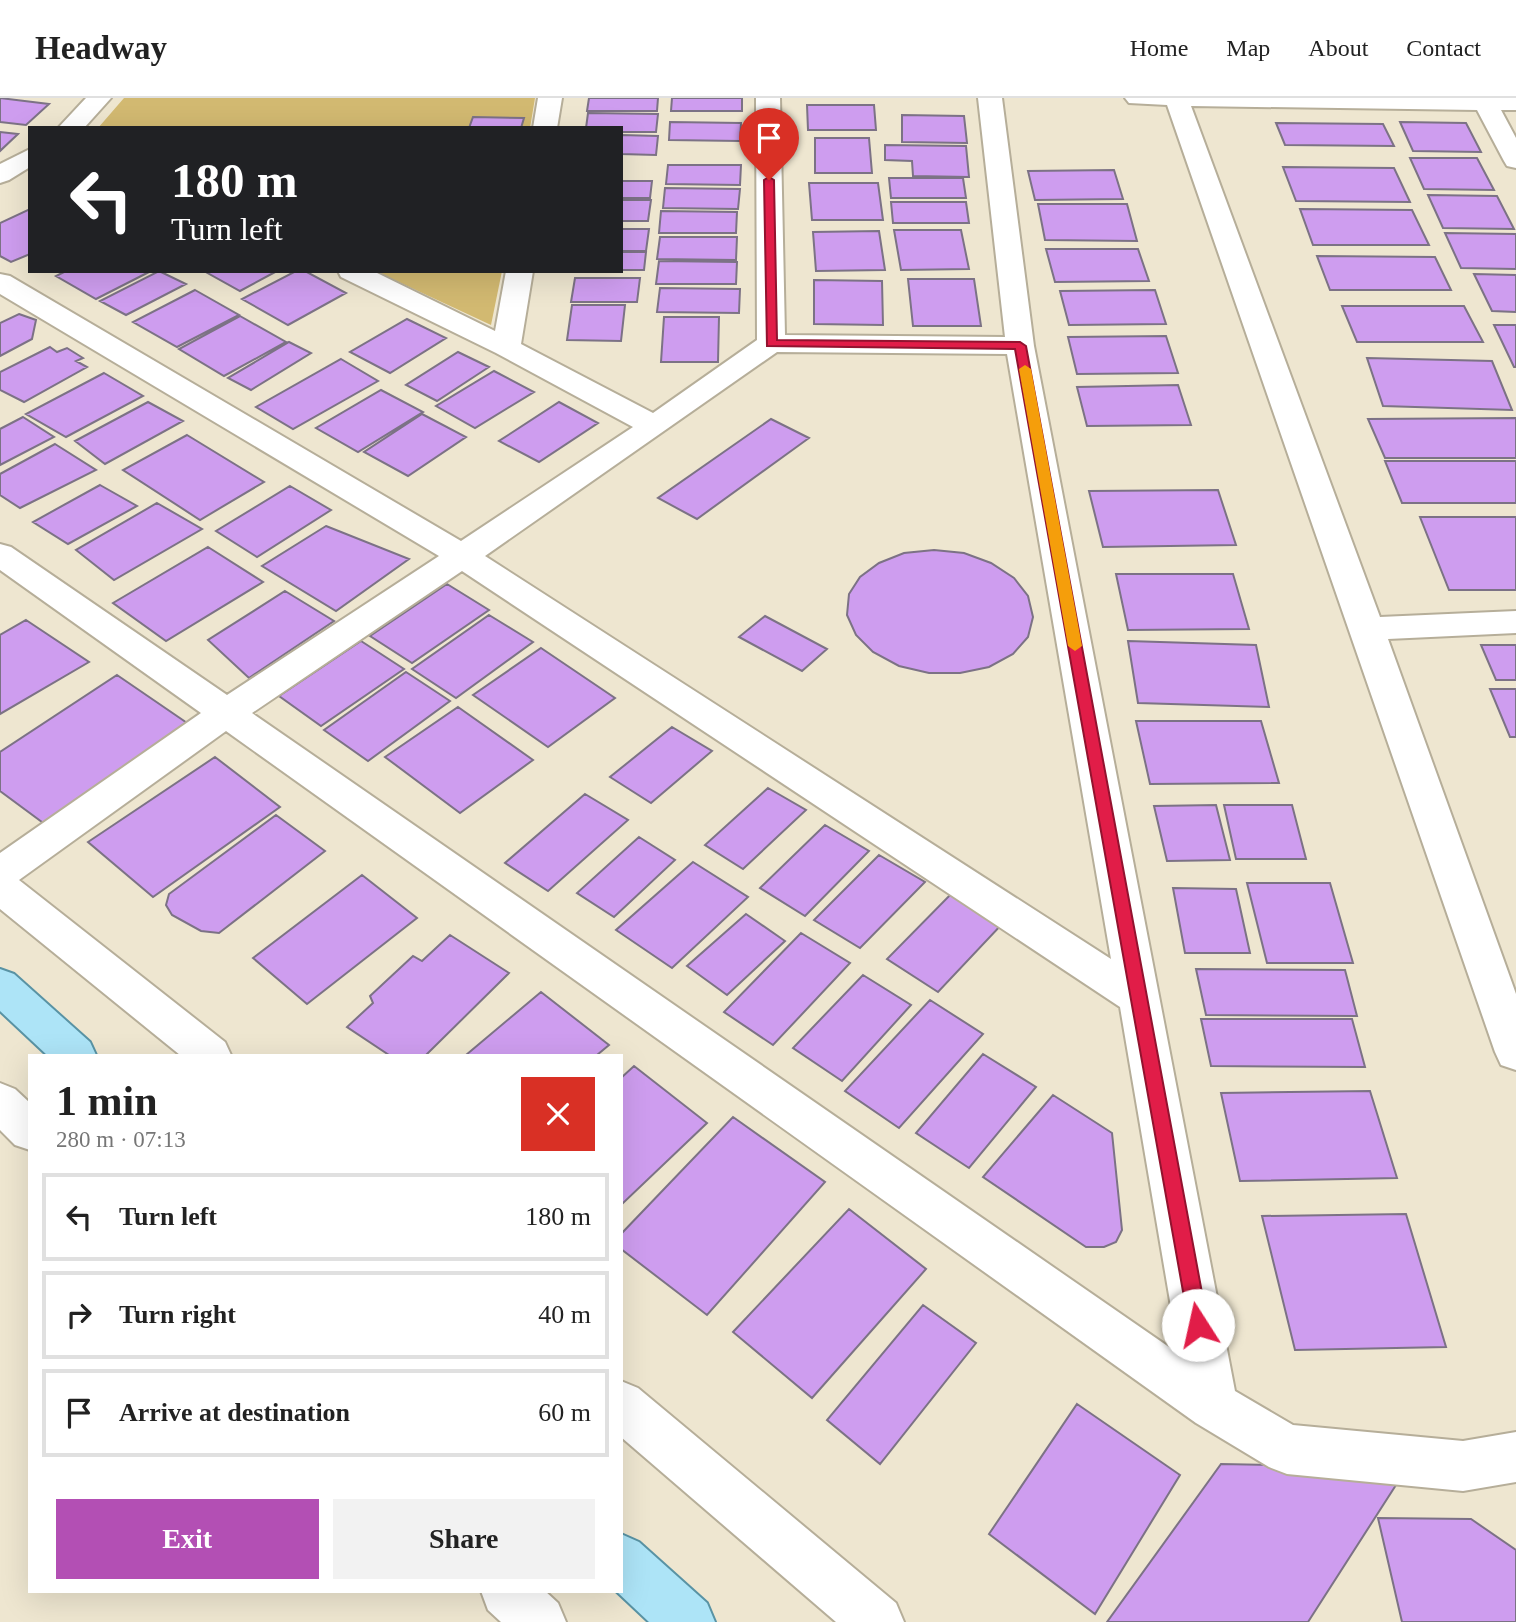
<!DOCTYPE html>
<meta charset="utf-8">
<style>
:root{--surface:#fff;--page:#f2f2f2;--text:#222;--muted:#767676;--line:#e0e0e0;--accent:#b34fb4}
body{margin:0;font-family:"Times New Roman",serif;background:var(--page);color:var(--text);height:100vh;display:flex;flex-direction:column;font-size:26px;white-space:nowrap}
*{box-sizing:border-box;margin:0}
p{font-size:23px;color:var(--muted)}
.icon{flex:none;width:38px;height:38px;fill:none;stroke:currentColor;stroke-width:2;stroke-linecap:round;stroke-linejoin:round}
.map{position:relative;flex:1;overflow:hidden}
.details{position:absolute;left:28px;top:956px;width:595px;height:539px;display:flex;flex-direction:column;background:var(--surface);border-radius:0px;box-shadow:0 7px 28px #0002}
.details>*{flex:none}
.banner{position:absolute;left:28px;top:28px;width:595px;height:147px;border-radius:0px;box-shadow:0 7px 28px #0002;background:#202124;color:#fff;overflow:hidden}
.pin{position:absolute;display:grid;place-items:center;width:60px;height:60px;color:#fff;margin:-72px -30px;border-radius:50% 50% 50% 0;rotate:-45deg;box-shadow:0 0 7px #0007}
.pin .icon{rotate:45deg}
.me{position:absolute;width:77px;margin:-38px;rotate:350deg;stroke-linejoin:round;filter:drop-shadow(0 0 5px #0008)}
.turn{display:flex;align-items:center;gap:24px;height:147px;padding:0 28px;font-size:32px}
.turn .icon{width:91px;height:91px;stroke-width:2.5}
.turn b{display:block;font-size:49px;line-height:60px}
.round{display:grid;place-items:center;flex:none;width:74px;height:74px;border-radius:0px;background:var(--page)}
.head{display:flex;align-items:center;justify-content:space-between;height:119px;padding:0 28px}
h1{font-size:42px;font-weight:800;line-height:52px}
.action{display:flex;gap:14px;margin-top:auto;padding:14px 28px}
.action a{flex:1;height:80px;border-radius:0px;background:var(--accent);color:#fff;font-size:28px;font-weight:800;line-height:80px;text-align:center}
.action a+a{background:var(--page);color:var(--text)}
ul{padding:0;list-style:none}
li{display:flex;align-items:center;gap:21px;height:88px;margin:0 14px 10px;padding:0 14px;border:4px solid var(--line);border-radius:0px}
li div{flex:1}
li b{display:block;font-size:26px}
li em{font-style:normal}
header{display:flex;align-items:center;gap:42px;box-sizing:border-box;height:98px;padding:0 35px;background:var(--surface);border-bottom:2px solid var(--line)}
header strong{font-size:33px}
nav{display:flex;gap:38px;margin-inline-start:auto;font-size:24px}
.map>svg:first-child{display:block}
.green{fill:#d2b971}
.building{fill:#ce9def;stroke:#7c7285;stroke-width:2}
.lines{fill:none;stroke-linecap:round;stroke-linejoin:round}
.minor-casing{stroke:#b6ae99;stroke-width:4}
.major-casing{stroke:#5993a4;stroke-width:4}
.minor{fill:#fff;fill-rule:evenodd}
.major{fill:#ade4f7;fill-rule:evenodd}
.route{fill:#e11d48;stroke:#92132f;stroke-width:2}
.slow{fill:#f59e0b}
</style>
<header>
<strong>Headway</strong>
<nav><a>Home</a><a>Map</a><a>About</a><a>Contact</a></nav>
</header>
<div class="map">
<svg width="1516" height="1524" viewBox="0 0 1516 1524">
<rect width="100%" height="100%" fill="#eee6d0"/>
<path class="green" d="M124,0H535L530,30H98Z
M375,173H502L491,227Z"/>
<path class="building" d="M0,0L49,6L26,27L0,24Z
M589,0H658L657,13H587Z
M672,0H742V13H671Z
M807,7H874L876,32H808Z
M588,15L658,16L656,34H621V30H586Z
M902,17L964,18L967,45L902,44Z
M473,19L524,20L521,30H469Z
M670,24L741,25L740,43L669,42Z
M1400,24L1466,25L1481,54L1413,53Z
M1276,25L1383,26L1394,48L1285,47Z
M0,34L18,36L0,53Z
M621,37L658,38L656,57L621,56Z
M815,40H869L872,75H815Z
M885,47L966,48L969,79L913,78L912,63L885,62Z
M1410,60H1477L1494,92L1424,91Z
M668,67H741L740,87L666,86Z
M1283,69L1394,70L1410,104L1296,103Z
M1114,72L1123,101L1035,102L1028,73Z
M889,80H963L966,100H891Z
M621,83H652L650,100H621Z
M809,85H878L883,122H812Z
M665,90L740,91L738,111L663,110Z
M1428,97L1497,98L1514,131L1443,130Z
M621,102H651L648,123H621Z
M891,104H966L969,125H893Z
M1038,106H1127L1137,143L1045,142Z
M30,111V156L11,164L0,158V125Z
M1300,111L1412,112L1429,147H1313Z
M661,113L737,114L736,135H659Z
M621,131H649L646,153H621Z
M894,132H961L969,171L901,172Z
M879,133L885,172L816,173L813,134Z
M1445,135L1516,136V171L1461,170Z
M660,139H737L736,162L657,161Z
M1046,151H1138L1149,183L1055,184Z
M621,154H646L644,172H621Z
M1317,158L1435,159L1451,192H1330Z
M659,163L737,164L736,186H656Z
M66,173H151L96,201L56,178Z
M159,173L186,186L126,217L100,203Z
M204,173H277L240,193Z
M296,173H305L346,195L288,227L242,201Z
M1474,176L1516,177V214L1492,213Z
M575,180H640L637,204H571Z
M908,181H974L981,228H913Z
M814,182L882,183L883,227L814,226Z
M660,190L740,191L739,215L657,214Z
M195,192L239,217L177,249L133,224Z
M1155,192L1166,226L1069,227L1060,193Z
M572,207H625L621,243L567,242Z
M1342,208H1464L1483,244H1357Z
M19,216L36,222L32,241L0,258V225Z
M240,218L286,244L224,278L179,251Z
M664,219H719L718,264H661Z
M407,221L446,240L390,275L350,254Z
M1494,227H1516V269H1514Z
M1166,238L1178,275L1077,276L1068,239Z
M289,244L311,255L251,292L228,280Z
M50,249L57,254L67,250L83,260L76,263L87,269L24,304L0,292V274Z
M458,254L489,269L437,303L406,287Z
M1367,260L1492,263L1512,312L1383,308Z
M341,261L378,283L293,331L256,309Z
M494,273L534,294L475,330L436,308Z
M104,275L143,298L66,339L26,316Z
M1178,287L1191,327L1087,328L1077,289Z
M381,292L423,314L358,354L316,330Z
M148,304L183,323L105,366L75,343Z
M559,304L598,325L539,364L499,343Z
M422,316L466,339L408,378L364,354Z
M23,319L54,339L0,367V331Z
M1516,320V360H1385L1368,321Z
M771,321L809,340L697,421L658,400Z
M187,337L264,384L200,422L123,372Z
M55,346L96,372L20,410L0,397V376Z
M1385,363H1516V405H1402Z
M100,387L137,408L68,446L33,424Z
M290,388L331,412L257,459L216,433Z
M1218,392L1236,447L1103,449L1089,393Z
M157,405L202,431L114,482L76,452Z
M1420,419H1516V492H1449Z
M326,428L409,461L336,513L262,468Z
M208,449L263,484L166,543L113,505Z
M934,452L964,455L991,465L1014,480L1028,498L1033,519L1028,539L1013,556L989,569L960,575H929L899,568L873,554L856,537L847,517L849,496L860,479L879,465L904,455Z
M1116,476H1233L1249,531L1128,532Z
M447,486L489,512L412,565L370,538Z
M285,493L334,523L249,580L208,542Z
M489,517L533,544L456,600L412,571Z
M765,518L827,551L802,573L739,539Z
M26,522L89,564L0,616V537Z
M361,543L404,571L321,628L279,598Z
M1128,543L1256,547L1269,609L1138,605Z
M1481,547H1516V582H1496Z
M541,550L615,600L548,649L473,597Z
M406,574L450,603L368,663L324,632Z
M117,577L190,627L46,727L0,693V654Z
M1490,591H1516V639H1510Z
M458,609L533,662L460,715L385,659Z
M1136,623H1261L1279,685L1150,686Z
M672,629L712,653L651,705L610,679Z
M215,659L280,709L153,799L88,744Z
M768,690L806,712L743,771L705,747Z
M585,696L628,722L548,793L505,765Z
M1216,707L1230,762L1167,763L1154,708Z
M1224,707H1292L1306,761H1236Z
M276,717L325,753L219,835L201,833L172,817L166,807L169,796Z
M825,727L869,753L805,818L760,790Z
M639,739L675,762L614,819L577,795Z
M879,757L925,784L860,850L814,822Z
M693,764L748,799L672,870L616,832Z
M362,777L417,820L307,906L253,860Z
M1247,785H1330L1353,865H1267Z
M1173,790L1236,791L1250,855H1185Z
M954,793L1004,824L938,894L887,861Z
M746,816L785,843L727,897L687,868Z
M801,835L850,865L773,947L724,914Z
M450,837L509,875L426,957H389L347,929L373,905L370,898L413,858L422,863Z
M1196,871L1345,872L1357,918L1206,917Z
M863,877L911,907L842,983L793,950Z
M541,894L609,947L597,957H466Z
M930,902L983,936L899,1030L845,993Z
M1201,921H1352L1365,969L1211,968Z
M983,956L1036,989L969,1070L916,1035Z
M634,968L707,1025L621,1107V980Z
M1370,993L1397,1080L1240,1083L1221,995Z
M1053,997L1112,1035L1122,1132L1116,1144L1104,1149H1086L983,1079Z
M733,1019L825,1084L707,1217L621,1151V1136Z
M849,1111L926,1171L812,1300L733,1234Z
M1406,1116L1446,1249L1295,1252L1262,1118Z
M923,1207L976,1245L880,1366L827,1322Z
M1077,1306L1180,1377L1095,1516L989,1436Z
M1221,1366L1373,1369L1396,1387L1308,1524H1107Z
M1378,1420L1471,1421L1516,1452V1524H1402Z"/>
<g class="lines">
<g class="minor-casing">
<path id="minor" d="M86,0H111L84,30H58Z
M538,0H562L557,30H533Z
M756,0H780L785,237L1005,239L978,0H1002L1034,248L1235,1293L1293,1327L1463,1343L1516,1334V1384L1463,1393L1287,1376L1269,1369L1196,1325L226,633L19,782L225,944L231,957H180L0,811V755L201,615L0,472V446L11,449L227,597L439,458L0,196V176L10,178L461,443L633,329L496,255L341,179L338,173H373L495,233L506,173H533L521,246L653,315L757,242ZM777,254L1007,256L1111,861L485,458ZM462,473L1120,909L1179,1256L252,615Z
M1125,0H1516V12H1501L1516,40V70L1507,68L1504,63L1477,12L1191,8L1380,519L1516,513V535L1388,541L1516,896V972L1501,967L1495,954L1167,7L1129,5Z
M30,51V69L9,82L0,85V66Z
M0,985L15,991L30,1005V1052L15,1047L0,1032Z
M621,1283L638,1290L896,1505L904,1524H836L621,1339Z
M481,1493H545L558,1505L566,1524H501L488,1512Z"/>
</g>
<g class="major-casing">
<path id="major" d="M0,871L14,876L90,944L96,957H47L0,913Z
M621,1436L639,1444L707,1505L715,1524H649L616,1493H621Z"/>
</g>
<use href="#minor" class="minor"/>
<use href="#major" class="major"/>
</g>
<path class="route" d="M769,79L774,82L777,242L1020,244L1026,248L1208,1227L1205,1233L1198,1236L1191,1233L1189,1227L1015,251L767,248L764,82Z"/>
<path class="slow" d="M1025,267L1031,271L1082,548L1075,553L1068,548L1019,271Z"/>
</svg>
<div class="pin" style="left:769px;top:82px;background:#d93025"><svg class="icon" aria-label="arrive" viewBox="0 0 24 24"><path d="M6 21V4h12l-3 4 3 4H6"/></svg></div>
<svg class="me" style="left:1198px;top:1227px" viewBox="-20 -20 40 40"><circle r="19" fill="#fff"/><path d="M0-13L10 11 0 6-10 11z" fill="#e11d48"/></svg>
<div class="banner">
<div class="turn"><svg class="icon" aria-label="left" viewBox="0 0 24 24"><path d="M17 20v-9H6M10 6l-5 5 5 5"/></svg><div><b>180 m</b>Turn left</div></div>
</div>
<section class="details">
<div class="head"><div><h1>1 min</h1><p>280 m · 07:13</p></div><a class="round" style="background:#d93025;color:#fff"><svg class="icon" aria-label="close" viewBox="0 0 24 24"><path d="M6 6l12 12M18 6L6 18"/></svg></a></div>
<ul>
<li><svg class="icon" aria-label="left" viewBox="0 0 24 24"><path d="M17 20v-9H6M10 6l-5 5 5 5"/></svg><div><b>Turn left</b></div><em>180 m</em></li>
<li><svg class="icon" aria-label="right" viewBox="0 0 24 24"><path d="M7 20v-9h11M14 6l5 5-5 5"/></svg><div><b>Turn right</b></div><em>40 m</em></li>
<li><svg class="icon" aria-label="arrive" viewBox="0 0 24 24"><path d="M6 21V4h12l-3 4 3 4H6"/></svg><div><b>Arrive at destination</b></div><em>60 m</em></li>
</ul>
<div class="action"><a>Exit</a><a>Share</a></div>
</section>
</div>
